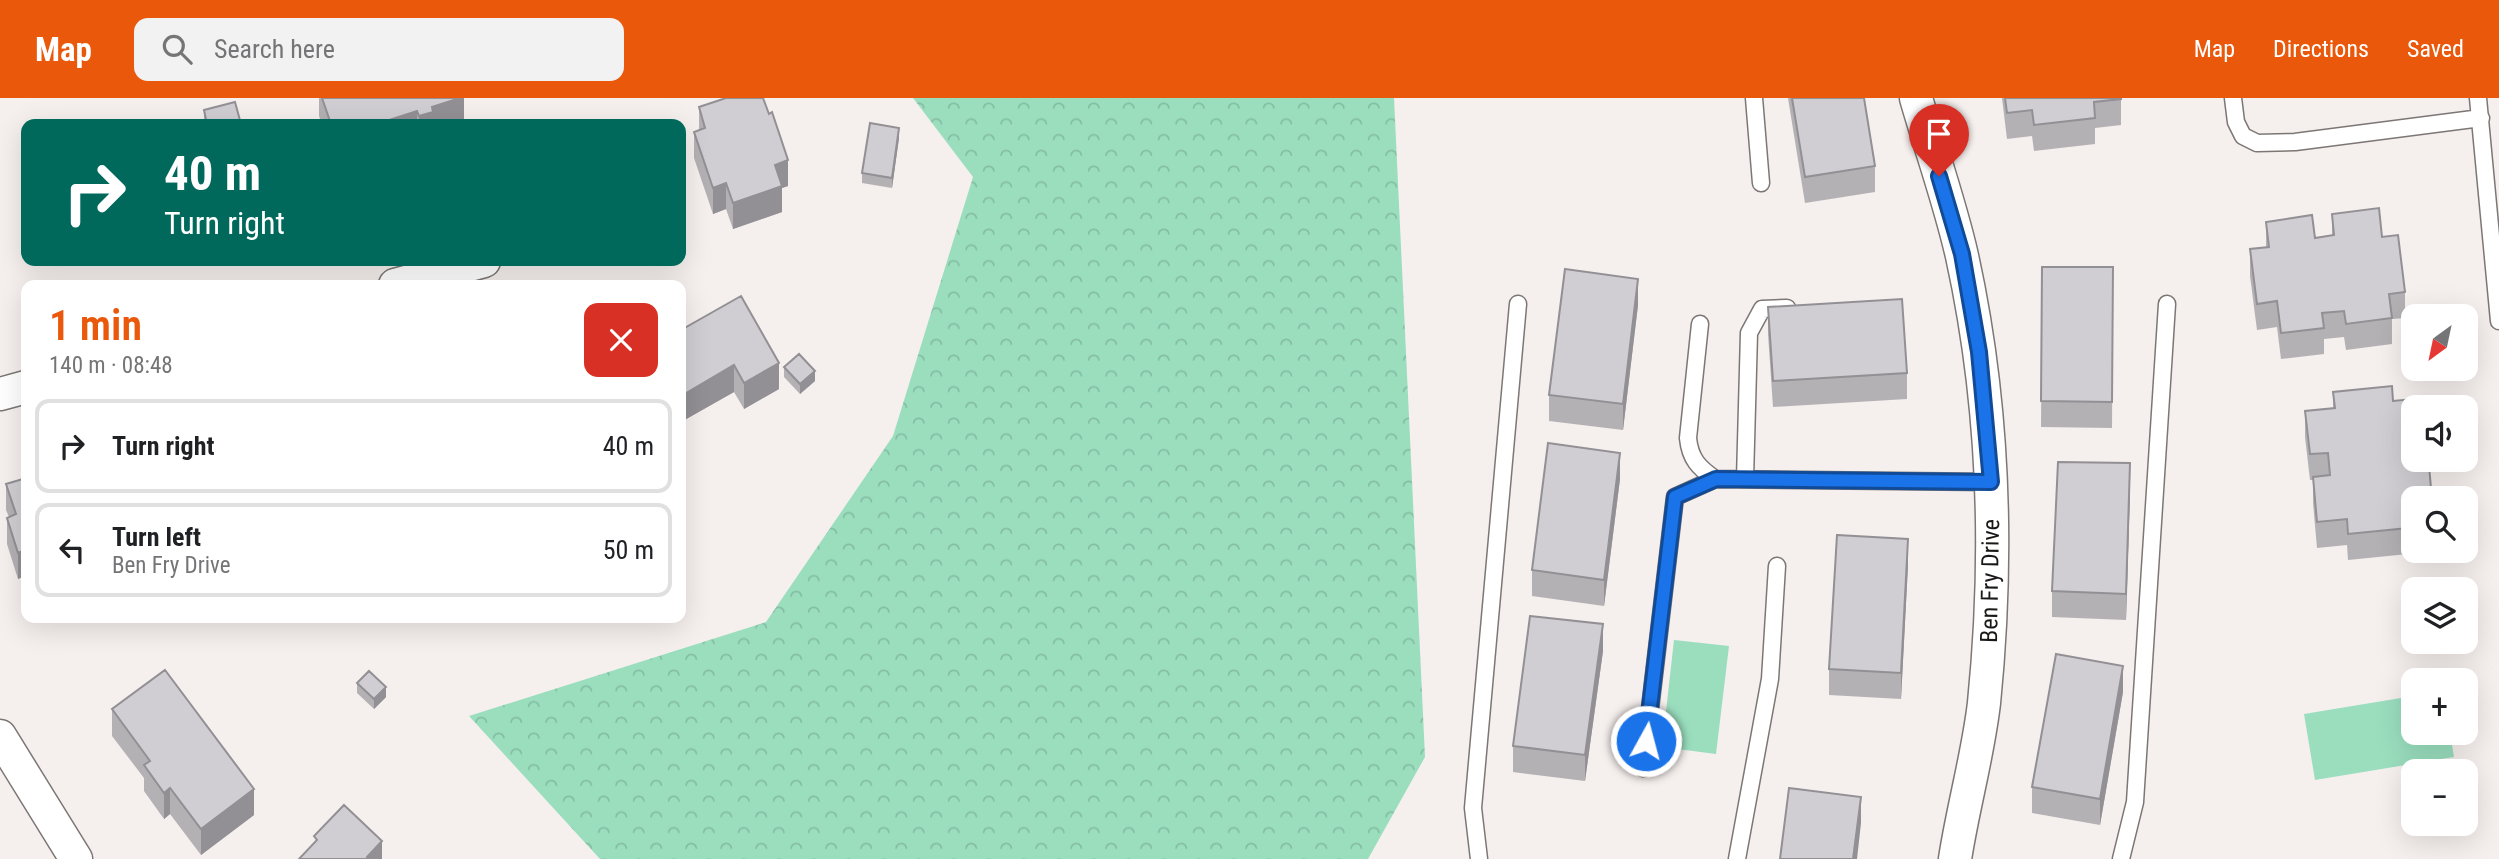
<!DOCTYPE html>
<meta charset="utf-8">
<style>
:root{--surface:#fff;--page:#f2f2f2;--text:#202124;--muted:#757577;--line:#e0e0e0;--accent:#ea580c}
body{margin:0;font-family:"Roboto Condensed",sans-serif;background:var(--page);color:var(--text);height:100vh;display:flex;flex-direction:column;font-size:26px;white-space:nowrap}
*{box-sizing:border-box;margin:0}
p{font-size:23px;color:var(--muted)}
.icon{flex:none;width:38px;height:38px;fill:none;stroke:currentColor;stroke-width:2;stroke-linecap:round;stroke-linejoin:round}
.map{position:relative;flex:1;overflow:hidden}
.details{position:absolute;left:21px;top:182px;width:665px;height:343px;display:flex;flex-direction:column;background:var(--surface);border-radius:14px;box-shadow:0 7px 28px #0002}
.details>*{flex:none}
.guide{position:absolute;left:21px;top:21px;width:665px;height:147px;border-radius:14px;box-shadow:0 7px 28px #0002;background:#00695c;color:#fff;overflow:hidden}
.needle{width:46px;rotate:213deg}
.tools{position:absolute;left:2401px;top:206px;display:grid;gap:14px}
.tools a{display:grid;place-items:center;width:77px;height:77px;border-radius:14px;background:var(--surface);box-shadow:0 7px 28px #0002;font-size:35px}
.pin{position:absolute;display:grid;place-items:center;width:60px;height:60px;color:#fff;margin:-72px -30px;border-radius:50% 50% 50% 0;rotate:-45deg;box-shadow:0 0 7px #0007}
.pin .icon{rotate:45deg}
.me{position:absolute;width:77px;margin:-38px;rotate:7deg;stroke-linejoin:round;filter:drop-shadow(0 0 5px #0008)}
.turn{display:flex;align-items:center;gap:24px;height:147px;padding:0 28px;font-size:32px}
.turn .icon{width:91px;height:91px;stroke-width:2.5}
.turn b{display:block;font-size:49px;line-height:60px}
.round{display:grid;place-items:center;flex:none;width:74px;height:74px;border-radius:14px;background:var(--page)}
.headline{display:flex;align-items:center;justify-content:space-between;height:119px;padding:0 28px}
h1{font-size:42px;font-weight:600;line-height:52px;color:var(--accent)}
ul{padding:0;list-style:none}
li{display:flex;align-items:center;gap:21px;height:94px;margin:0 14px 10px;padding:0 14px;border:4px solid var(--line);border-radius:14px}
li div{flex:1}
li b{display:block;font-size:26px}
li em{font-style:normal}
header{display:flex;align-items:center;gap:42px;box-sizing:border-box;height:98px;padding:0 35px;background:var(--accent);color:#fff}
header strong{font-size:33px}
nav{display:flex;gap:38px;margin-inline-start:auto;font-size:24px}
.search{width:490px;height:63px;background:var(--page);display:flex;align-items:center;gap:18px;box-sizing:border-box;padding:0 24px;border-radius:14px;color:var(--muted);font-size:26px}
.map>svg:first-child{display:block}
.forest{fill:url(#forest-crowns)}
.green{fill:#9adebe}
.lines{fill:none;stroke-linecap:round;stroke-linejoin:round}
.lane-casing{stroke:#7c7774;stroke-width:19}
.street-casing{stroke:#7c7774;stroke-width:35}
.lane{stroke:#fff;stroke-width:16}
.street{stroke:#fff;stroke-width:32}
.wall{fill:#b4b1b5}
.shaded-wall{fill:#929094}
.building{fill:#d1ced3;stroke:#929094;stroke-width:2}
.route-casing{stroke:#114b97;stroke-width:18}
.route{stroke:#1a73e8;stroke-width:12}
.labels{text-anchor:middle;stroke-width:6;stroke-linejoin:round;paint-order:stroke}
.street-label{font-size:24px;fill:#1a1817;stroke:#fff}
</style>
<header>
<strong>Map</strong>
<div class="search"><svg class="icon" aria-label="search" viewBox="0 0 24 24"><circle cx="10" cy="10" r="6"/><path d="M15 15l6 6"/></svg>Search here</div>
<nav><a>Map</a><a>Directions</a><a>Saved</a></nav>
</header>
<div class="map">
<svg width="2499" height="761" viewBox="0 0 2499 761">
<defs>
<pattern id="forest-crowns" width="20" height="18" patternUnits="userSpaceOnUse" patternTransform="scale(1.75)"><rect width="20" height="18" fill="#9adebe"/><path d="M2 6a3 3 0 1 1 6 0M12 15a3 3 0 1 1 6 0" fill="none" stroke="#84bea3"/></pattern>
</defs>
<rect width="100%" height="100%" fill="#f5efed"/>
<path class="forest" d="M913,0H1394L1425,659L1368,761H600L469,618L766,524L893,338L973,79Z"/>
<path class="green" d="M1674,542L1729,548L1716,656L1662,649Z
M2413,598V635H2450L2454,659L2315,682L2304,616Z"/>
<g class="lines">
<g class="lane-casing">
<path id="lane" d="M1754,0L1761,85
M2233,0L2236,24L2243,38L2257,45L2295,44L2481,20
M2478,0L2499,223
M1700,226L1688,340C1690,361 1699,370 1715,381L1991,384
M1745,381L1749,235L1762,211L1787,210
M1643,670L1675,399L1715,381
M1479,761L1473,710L1518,206
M1737,761L1770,581L1777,468
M2121,761L2135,704L2167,206"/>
</g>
<g class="street-casing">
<path id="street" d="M1916,0C1931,52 1950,105 1962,158C1994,304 1999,456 1984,605C1978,657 1963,709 1955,761
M395,187L484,163
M0,296L26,289
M0,638L76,761"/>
</g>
<use href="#lane" class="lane"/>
<use href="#street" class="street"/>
</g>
<path class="wall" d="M319,0H464V25L459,26H322L319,18Z
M1788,0H1864L1875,68V94L1805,105Z
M2002,0H2121V27L2095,30V46L2034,53L2032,38L2007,41Z
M699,9L788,88L782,90V114L733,131L726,111L713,116L694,60V34L699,32Z
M204,12L241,26H204Z
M899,40L892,90L862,85V75Z
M2332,116L2382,139L2405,194V220L2392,221V246L2346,252L2344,239L2324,241V256L2281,261L2277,229L2257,232L2250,178V151L2266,149V124L2315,140L2332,137Z
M2042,169H2113L2112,330L2041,329Z
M1638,207L1623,332L1549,323V297Z
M1768,209L1907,275V301L1773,309L1768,236Z
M681,232L779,291L744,311L734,294L681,324Z
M784,269L815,283L800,296L784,279Z
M2333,294L2393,303L2413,310V357L2408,358L2413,401V439H2408V456L2348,462L2347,447L2317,450L2313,405V382H2310L2305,339V313L2333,310Z
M26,380V481L25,478L18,481L7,446V420L9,419L6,412V386Z
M1620,381L1604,508L1532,498V472Z
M2130,392L2126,522L2052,519V493Z
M1908,467L1901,601L1829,597V571Z
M1603,553L1585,683L1513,674V648Z
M357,585L386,599L374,611L357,595Z
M2123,594L2100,727L2032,715V689Z
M112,611L254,717L201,757L170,716L164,721L144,693V680L112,638Z"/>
<path class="shaded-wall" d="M460,0H464V25L459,26H419V18L432,9Z
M417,13V26H377Z
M899,30V40L892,90V80Z
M788,62V88L782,90V114L733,131V105L775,67Z
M726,85V111L713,116V90Z
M1638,181V207L1623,332V306Z
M779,265V291L744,311V285Z
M734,267V294L681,324V298Z
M815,273V283L800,296V286Z
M1620,355V381L1604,508V482Z
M2130,365V392L2126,522V496Z
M1908,441V467L1901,601V575Z
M25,452V478L18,481V455Z
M1603,526V553L1585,683V657Z
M2123,568V594L2100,727V701Z
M386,589V599L374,611V601Z
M170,690V716L164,721V695Z
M254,691V717L201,757V731Z
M1861,699V725L1857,761H1853Z
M382,743V761H367V759Z"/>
<path class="building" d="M322,0H460L432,9L433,14L419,18L417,13L377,26H331Z
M726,0H763L769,16L772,14L788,62L775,67L782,88L733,105L726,85L713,90L694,34L705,30L699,9Z
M1792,0H1864L1875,68L1805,79Z
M2005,0H2121V1L2094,4L2095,20L2034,27L2032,12L2007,15Z
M235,4L241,26H207L204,12Z
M870,25L899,30L892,80L862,75Z
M2379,110L2382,139L2398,137L2405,194L2389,196L2392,220L2346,226L2344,213L2322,215L2324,230L2281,235L2277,203L2257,206L2250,151L2269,149L2266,124L2312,117L2315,140L2334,137L2332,116Z
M2042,169H2113L2112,304L2041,303Z
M1565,171L1638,181L1623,306L1549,297Z
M741,198L779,265L744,285L734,267L681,298V245L684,243L681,239V232Z
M1902,201L1907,275L1773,283L1768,209Z
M799,256L815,273L800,286L784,269Z
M2392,288L2393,303L2424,300L2425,310H2413V331L2406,332L2409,370L2429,368L2432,401H2413V413H2406L2408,430L2348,436L2347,421L2317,424L2313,379L2330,377L2328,355L2310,356L2305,313L2335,310L2333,294Z
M1548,345L1620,355L1604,482L1532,472Z
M2058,364L2130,365L2126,496L2052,493Z
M26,380V455L25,452L18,455L7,420L16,416L6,386Z
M1837,437L1908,441L1901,575L1829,571Z
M1530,518L1603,526L1585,657L1513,648Z
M2056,556L2123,568L2100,701L2032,689Z
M165,572L254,691L201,731L170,690L164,695L144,667L150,663L112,611Z
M369,573L386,589L374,601L357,585Z
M1789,690L1861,699L1853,761H1780Z
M344,707L382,743L367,759L369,761H299L317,742L314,738Z"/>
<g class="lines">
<g class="route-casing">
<path id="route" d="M1646,643L1675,399L1716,381L1991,384L1979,254L1962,156L1939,78"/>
</g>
<use href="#route" class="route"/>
</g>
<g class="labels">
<g class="street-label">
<text transform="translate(1990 483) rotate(-89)" y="8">Ben Fry Drive</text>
</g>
</g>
</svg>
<div class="tools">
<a><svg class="needle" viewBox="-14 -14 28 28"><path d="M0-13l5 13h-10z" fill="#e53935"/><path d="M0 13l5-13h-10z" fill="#757577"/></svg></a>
<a><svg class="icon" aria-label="sound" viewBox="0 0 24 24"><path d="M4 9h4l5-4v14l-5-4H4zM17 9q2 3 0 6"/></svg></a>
<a><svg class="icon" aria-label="search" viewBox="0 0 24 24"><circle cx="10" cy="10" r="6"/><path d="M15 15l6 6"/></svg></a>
<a><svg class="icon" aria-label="layers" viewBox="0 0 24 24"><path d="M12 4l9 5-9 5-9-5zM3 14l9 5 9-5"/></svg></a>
<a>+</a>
<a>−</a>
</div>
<div class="pin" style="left:1939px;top:78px;background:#d93025"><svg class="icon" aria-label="arrive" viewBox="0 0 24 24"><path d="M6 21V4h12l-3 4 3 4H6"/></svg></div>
<svg class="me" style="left:1646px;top:643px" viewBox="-20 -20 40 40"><circle r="17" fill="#1a73e8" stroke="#fff" stroke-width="3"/><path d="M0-11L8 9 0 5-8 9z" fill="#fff"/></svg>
<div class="guide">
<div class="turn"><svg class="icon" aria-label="right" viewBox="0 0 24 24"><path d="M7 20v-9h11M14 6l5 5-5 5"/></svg><div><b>40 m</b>Turn right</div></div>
</div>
<section class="details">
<div class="headline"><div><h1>1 min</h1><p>140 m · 08:48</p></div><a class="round" style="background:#d93025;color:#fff"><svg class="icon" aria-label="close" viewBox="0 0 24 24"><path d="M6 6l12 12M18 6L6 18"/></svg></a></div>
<ul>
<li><svg class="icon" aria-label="right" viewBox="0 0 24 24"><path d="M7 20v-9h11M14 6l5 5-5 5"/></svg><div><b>Turn right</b></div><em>40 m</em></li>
<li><svg class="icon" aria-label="left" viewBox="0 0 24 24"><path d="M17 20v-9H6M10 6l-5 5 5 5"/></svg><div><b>Turn left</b><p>Ben Fry Drive</p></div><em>50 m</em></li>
</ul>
</section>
</div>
